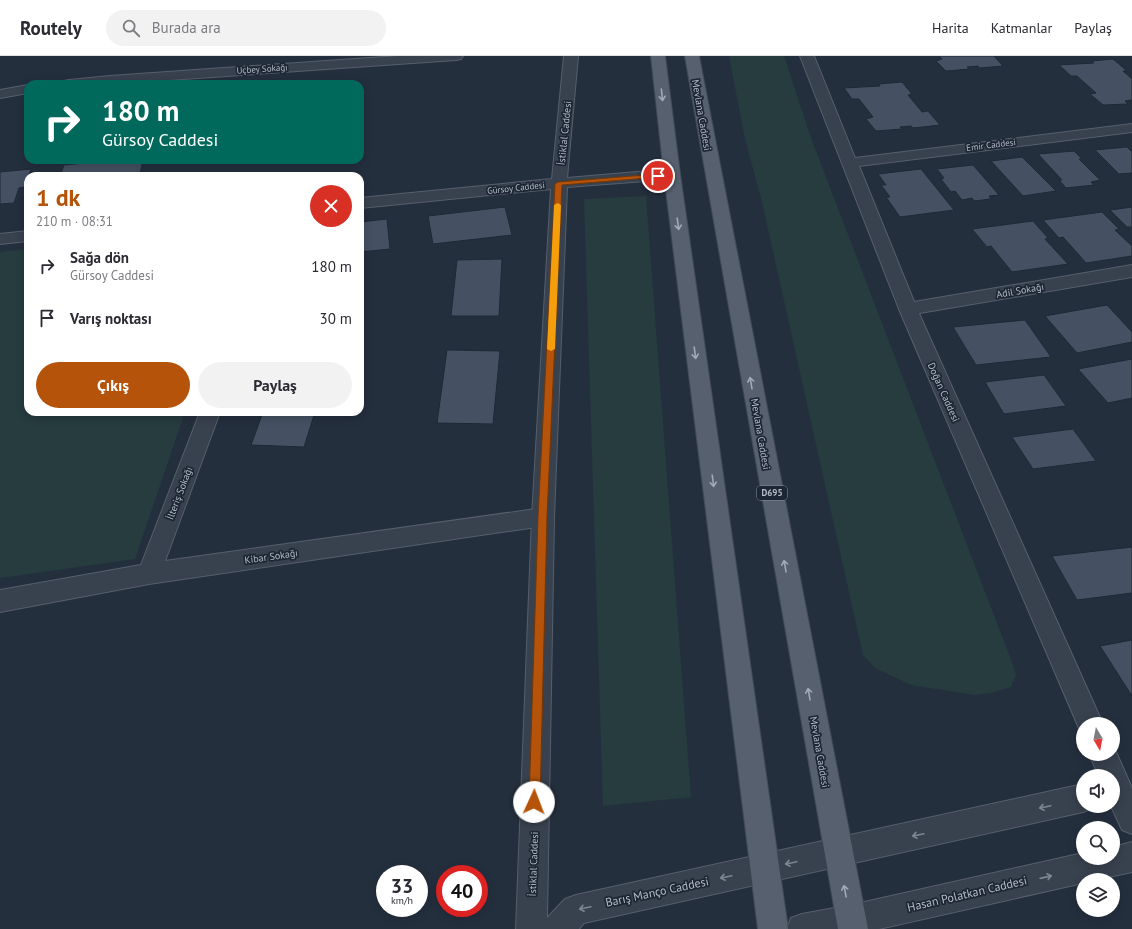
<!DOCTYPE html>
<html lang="tr">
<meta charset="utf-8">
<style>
:root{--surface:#fff;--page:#f2f2f3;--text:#2b2b33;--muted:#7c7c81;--line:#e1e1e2;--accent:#b45309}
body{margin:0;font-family:"PT Sans",sans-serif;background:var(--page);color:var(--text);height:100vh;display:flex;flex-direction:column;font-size:15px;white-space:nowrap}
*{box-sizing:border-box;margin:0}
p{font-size:13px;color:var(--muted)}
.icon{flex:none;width:22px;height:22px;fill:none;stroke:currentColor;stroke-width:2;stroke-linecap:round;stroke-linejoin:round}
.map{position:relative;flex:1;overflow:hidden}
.panel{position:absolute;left:24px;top:116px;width:340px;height:244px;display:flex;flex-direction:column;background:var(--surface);border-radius:12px;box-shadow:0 2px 10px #0003}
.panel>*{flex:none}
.hud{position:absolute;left:24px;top:24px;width:340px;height:84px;border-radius:12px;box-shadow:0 2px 10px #0003;background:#00695c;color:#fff;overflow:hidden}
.needle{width:26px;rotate:170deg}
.controls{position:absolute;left:1076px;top:661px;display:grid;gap:8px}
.controls a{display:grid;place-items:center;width:44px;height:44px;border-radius:50%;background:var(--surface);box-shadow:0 2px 10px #0003;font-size:20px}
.speed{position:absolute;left:376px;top:809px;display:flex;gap:8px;font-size:20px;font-weight:700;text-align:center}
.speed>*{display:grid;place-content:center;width:52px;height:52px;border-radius:50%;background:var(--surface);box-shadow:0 2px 10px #0003;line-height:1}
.speed small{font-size:10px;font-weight:400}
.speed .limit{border:6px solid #d22;background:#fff;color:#111}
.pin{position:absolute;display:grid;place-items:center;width:34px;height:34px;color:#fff;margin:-17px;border:2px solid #fff;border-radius:50%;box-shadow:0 1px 4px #0007}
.me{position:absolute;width:44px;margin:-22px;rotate:2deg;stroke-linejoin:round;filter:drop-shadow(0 0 3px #0008)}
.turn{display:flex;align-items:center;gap:14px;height:84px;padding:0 12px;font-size:18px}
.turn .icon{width:52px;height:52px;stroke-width:2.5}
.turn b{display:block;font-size:28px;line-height:34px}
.round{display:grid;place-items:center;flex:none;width:42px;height:42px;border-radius:21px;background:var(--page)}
.overview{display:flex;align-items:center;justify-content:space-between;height:68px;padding:0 12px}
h1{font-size:24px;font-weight:800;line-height:30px;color:var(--accent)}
.button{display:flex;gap:8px;margin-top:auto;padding:8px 12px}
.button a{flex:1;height:46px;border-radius:24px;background:var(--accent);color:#fff;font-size:16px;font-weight:800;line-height:46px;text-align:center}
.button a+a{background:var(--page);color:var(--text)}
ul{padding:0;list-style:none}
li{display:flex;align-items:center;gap:12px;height:52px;padding:0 12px}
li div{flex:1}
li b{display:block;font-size:15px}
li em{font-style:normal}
header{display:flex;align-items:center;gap:24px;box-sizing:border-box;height:56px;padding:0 20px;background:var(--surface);border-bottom:1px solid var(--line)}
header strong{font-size:19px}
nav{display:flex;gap:22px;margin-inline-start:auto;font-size:14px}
.search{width:280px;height:36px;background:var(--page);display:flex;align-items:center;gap:10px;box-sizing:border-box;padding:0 14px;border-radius:22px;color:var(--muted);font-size:15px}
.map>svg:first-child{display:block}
.green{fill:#263c3f}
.building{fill:#455162;stroke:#1f2835}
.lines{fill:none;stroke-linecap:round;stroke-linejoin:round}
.minor-casing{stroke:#565f6c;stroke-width:2}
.tertiary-casing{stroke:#565f6c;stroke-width:2}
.primary-casing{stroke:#414a57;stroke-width:2}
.minor{fill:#38414e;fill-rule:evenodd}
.tertiary{fill:#38414e;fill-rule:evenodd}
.primary{fill:#56606e;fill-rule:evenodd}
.oneway{stroke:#a1aab7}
.oneway2{stroke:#7c8592}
.route{fill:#b45309;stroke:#753606}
.slow{fill:#f59e0b}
.labels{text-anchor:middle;stroke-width:3.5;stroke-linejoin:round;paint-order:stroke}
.far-street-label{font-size:9px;fill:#b4bcc9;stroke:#1d2633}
.shield{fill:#1d2633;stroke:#878f9c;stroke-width:1}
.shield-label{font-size:9px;font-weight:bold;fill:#b4bcc9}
.street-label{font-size:10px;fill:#b4bcc9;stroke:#1d2633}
.near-street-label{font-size:12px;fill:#b4bcc9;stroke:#1d2633}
</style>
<header>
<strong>Routely</strong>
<div class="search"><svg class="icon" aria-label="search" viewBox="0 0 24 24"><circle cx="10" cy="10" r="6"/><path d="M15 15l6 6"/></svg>Burada ara</div>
<nav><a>Harita</a><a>Katmanlar</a><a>Paylaş</a></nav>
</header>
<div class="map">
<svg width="1132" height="873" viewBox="0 0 1132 873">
<rect width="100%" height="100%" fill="#242f3e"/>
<path class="green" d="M729,0H784L811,82L1010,601L1016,619L1011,631L991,637L975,639L911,629L875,612L863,599L762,146L745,83Z
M646,140L691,741L603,750L584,143Z
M28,193V356H185L135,503L0,522V196Z"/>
<path class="building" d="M939,0H994L1003,10L979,12L978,10L967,11L970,13L946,15L936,5L942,3Z
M1113,3L1127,15H1123L1132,23V44L1125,45L1128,48L1103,49L1090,38L1096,37L1077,20H1071L1059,9L1094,7L1092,5Z
M902,26L912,38L908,39L922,56L928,55L940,69L913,72L911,70L900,71L902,73L876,75L866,63L873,61L859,43H852L844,32L880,30L879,28Z
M1127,91L1132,96V117L1119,118L1095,94Z
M1074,95L1082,103H1079L1100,124L1091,126L1094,129L1066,132L1059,124H1062L1038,98Z
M1022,101L1056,135L1023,140L991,105Z
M115,104H143L140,118L134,119V120H60L64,109Z
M973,109L999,139L989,140L991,143L974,145L972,142L962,144L955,135L951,136L941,123L944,122L937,113Z
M31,113L25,131L19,132L14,147L0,148V116Z
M921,113L954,154L900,161L886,141H890L881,129H886L878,118Z
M505,151L512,179L433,188L428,160Z
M1132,151V171H1127L1110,154Z
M1102,156L1119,173L1115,174L1132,190V200L1086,207L1063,181L1059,182L1043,164Z
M387,163L390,193L360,196V166Z
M1033,165L1048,182L1045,183L1068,208L1012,216L991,190L987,191L972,173Z
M502,203L499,260H451L457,204Z
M1107,249L1132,276V286L1077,297L1045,260Z
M1025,264L1051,301L976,309L953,271Z
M447,294L500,295L493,368L437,367Z
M1132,303V342L1108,347L1078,313Z
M1044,319L1066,350L1004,358L985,326Z
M263,356H315L304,391L251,389Z
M1073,373L1096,405L1033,413L1012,381Z
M1132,491V537L1077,544L1052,500Z
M1132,584V640L1100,590Z"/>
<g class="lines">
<g class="minor-casing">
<path id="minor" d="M398,0H463L461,3L456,4L112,28H62L64,25L69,24L110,20Z
M28,29V37L0,42V34Z
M1132,209V221L908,259L902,257L899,253L902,249L908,247Z
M200,356H220L165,505L543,452L551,454L554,461L551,468L543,470L149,528L0,556V534L141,509Z"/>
</g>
<g class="tertiary-casing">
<path id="tertiary" d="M564,0H578L567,122L672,113L678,115L680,118L678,121L672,123L567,131L554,461L547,862L565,843L576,839L1083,728V750H1094L1093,752L1083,756L584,867L579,873H516L532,461L551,133L360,152V142L552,123Z
M800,0H814L855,102L1132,68V76L859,110L917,253L1103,668H1083V678L1081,677L899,253Z
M28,175V185L0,188V178Z
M1113,689L1132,732V778L1122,774L1111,750H1113V720H1099L1089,698H1113Z
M1132,786V816L1095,824H1083V827L879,873H787L791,862L802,858L851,849L1083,797V802H1113V791Z"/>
</g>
<g class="primary-casing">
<path id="primary" d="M651,0H665L680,118L788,873H758L664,118Z
M685,0H699L868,873H838Z"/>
</g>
<use href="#minor" class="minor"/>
<use href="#tertiary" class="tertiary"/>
<use href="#primary" class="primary"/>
</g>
<defs><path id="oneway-shaft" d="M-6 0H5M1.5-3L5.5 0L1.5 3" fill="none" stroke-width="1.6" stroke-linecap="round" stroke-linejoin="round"/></defs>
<g class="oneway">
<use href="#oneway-shaft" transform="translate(662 39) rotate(84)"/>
<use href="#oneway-shaft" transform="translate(678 168) rotate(82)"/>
<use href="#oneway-shaft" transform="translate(695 297) rotate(82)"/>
<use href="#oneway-shaft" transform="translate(751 327) rotate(-100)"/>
<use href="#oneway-shaft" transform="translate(713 425) rotate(82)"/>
<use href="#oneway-shaft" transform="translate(785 510) rotate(-100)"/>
<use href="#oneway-shaft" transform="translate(809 638) rotate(-100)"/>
<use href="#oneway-shaft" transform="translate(845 835) rotate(-101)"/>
</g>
<g class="oneway2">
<use href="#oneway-shaft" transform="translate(1045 751) rotate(168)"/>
<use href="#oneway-shaft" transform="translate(918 779) rotate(168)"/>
<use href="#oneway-shaft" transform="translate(791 807) rotate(168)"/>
<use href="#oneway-shaft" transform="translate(726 821) rotate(168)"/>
<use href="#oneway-shaft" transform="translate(1046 821) rotate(-13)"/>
<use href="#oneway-shaft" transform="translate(585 852) rotate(168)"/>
</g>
<path class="route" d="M658,118H660V121L562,129L547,461L540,746L539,750L534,752L530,750L529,746L538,461L555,128L558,126Z"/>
<path class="slow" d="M558,147L561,149L555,293L551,295L547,293L554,149Z"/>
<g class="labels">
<g class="far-street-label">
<text transform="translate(262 13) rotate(-4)" y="3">Uçbey Sokağı</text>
<text transform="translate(991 89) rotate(-7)" y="3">Emir Caddesi</text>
<text transform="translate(516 132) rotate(-6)" y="3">Gürsoy Caddesi</text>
</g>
<rect class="shield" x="757" y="430" width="30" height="14" rx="3"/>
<g class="shield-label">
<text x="772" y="440">D695</text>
</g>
<g class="street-label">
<text transform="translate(702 59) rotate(80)" y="4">Mevlana Caddesi</text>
<text transform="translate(564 77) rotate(-84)" y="4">İstiklal Caddesi</text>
<text transform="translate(1020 234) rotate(-10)" y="4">Adil Sokağı</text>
<text transform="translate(944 336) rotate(66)" y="4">Doğan Caddesi</text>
<text transform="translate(761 378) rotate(80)" y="4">Mevlana Caddesi</text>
<text transform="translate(179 437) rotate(-69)" y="4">İlteriş Sokağı</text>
<text transform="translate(271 500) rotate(-8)" y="4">Kibar Sokağı</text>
<text transform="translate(820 696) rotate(80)" y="4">Mevlana Caddesi</text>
<text transform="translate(533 808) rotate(-88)" y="4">İstiklal Caddesi</text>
</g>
<g class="near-street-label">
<text transform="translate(657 836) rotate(-12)" y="4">Barış Manço Caddesi</text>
<text transform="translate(967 838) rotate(-13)" y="4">Hasan Polatkan Caddesi</text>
</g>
</g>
</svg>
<div class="controls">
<a><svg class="needle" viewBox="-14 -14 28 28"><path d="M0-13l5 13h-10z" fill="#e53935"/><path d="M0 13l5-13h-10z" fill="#7c7c81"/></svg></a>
<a><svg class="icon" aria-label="sound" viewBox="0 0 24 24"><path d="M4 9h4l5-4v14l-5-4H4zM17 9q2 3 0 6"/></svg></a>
<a><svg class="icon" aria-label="search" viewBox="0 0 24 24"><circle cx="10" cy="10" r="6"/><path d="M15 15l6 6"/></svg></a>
<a><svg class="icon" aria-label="layers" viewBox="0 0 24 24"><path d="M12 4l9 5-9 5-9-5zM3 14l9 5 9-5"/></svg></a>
</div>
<div class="speed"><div>33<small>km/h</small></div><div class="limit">40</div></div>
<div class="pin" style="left:658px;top:120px;background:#d93025"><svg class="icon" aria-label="arrive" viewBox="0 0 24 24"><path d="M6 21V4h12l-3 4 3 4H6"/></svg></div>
<svg class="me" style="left:534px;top:746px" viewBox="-20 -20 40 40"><circle r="19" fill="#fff"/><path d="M0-13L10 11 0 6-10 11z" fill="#b45309"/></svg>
<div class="hud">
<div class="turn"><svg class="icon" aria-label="right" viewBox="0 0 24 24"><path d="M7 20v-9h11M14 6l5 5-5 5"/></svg><div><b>180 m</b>Gürsoy Caddesi</div></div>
</div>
<section class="panel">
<div class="overview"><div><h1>1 dk</h1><p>210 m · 08:31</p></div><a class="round" style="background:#d93025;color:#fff"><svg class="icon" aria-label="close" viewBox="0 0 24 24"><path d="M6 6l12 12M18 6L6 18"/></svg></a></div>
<ul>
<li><svg class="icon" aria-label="right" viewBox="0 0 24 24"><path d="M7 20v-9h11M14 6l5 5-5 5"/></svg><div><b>Sağa dön</b><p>Gürsoy Caddesi</p></div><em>180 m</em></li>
<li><svg class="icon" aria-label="arrive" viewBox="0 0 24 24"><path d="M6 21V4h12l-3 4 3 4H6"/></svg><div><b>Varış noktası</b></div><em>30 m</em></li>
</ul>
<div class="button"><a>Çıkış</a><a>Paylaş</a></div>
</section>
</div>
